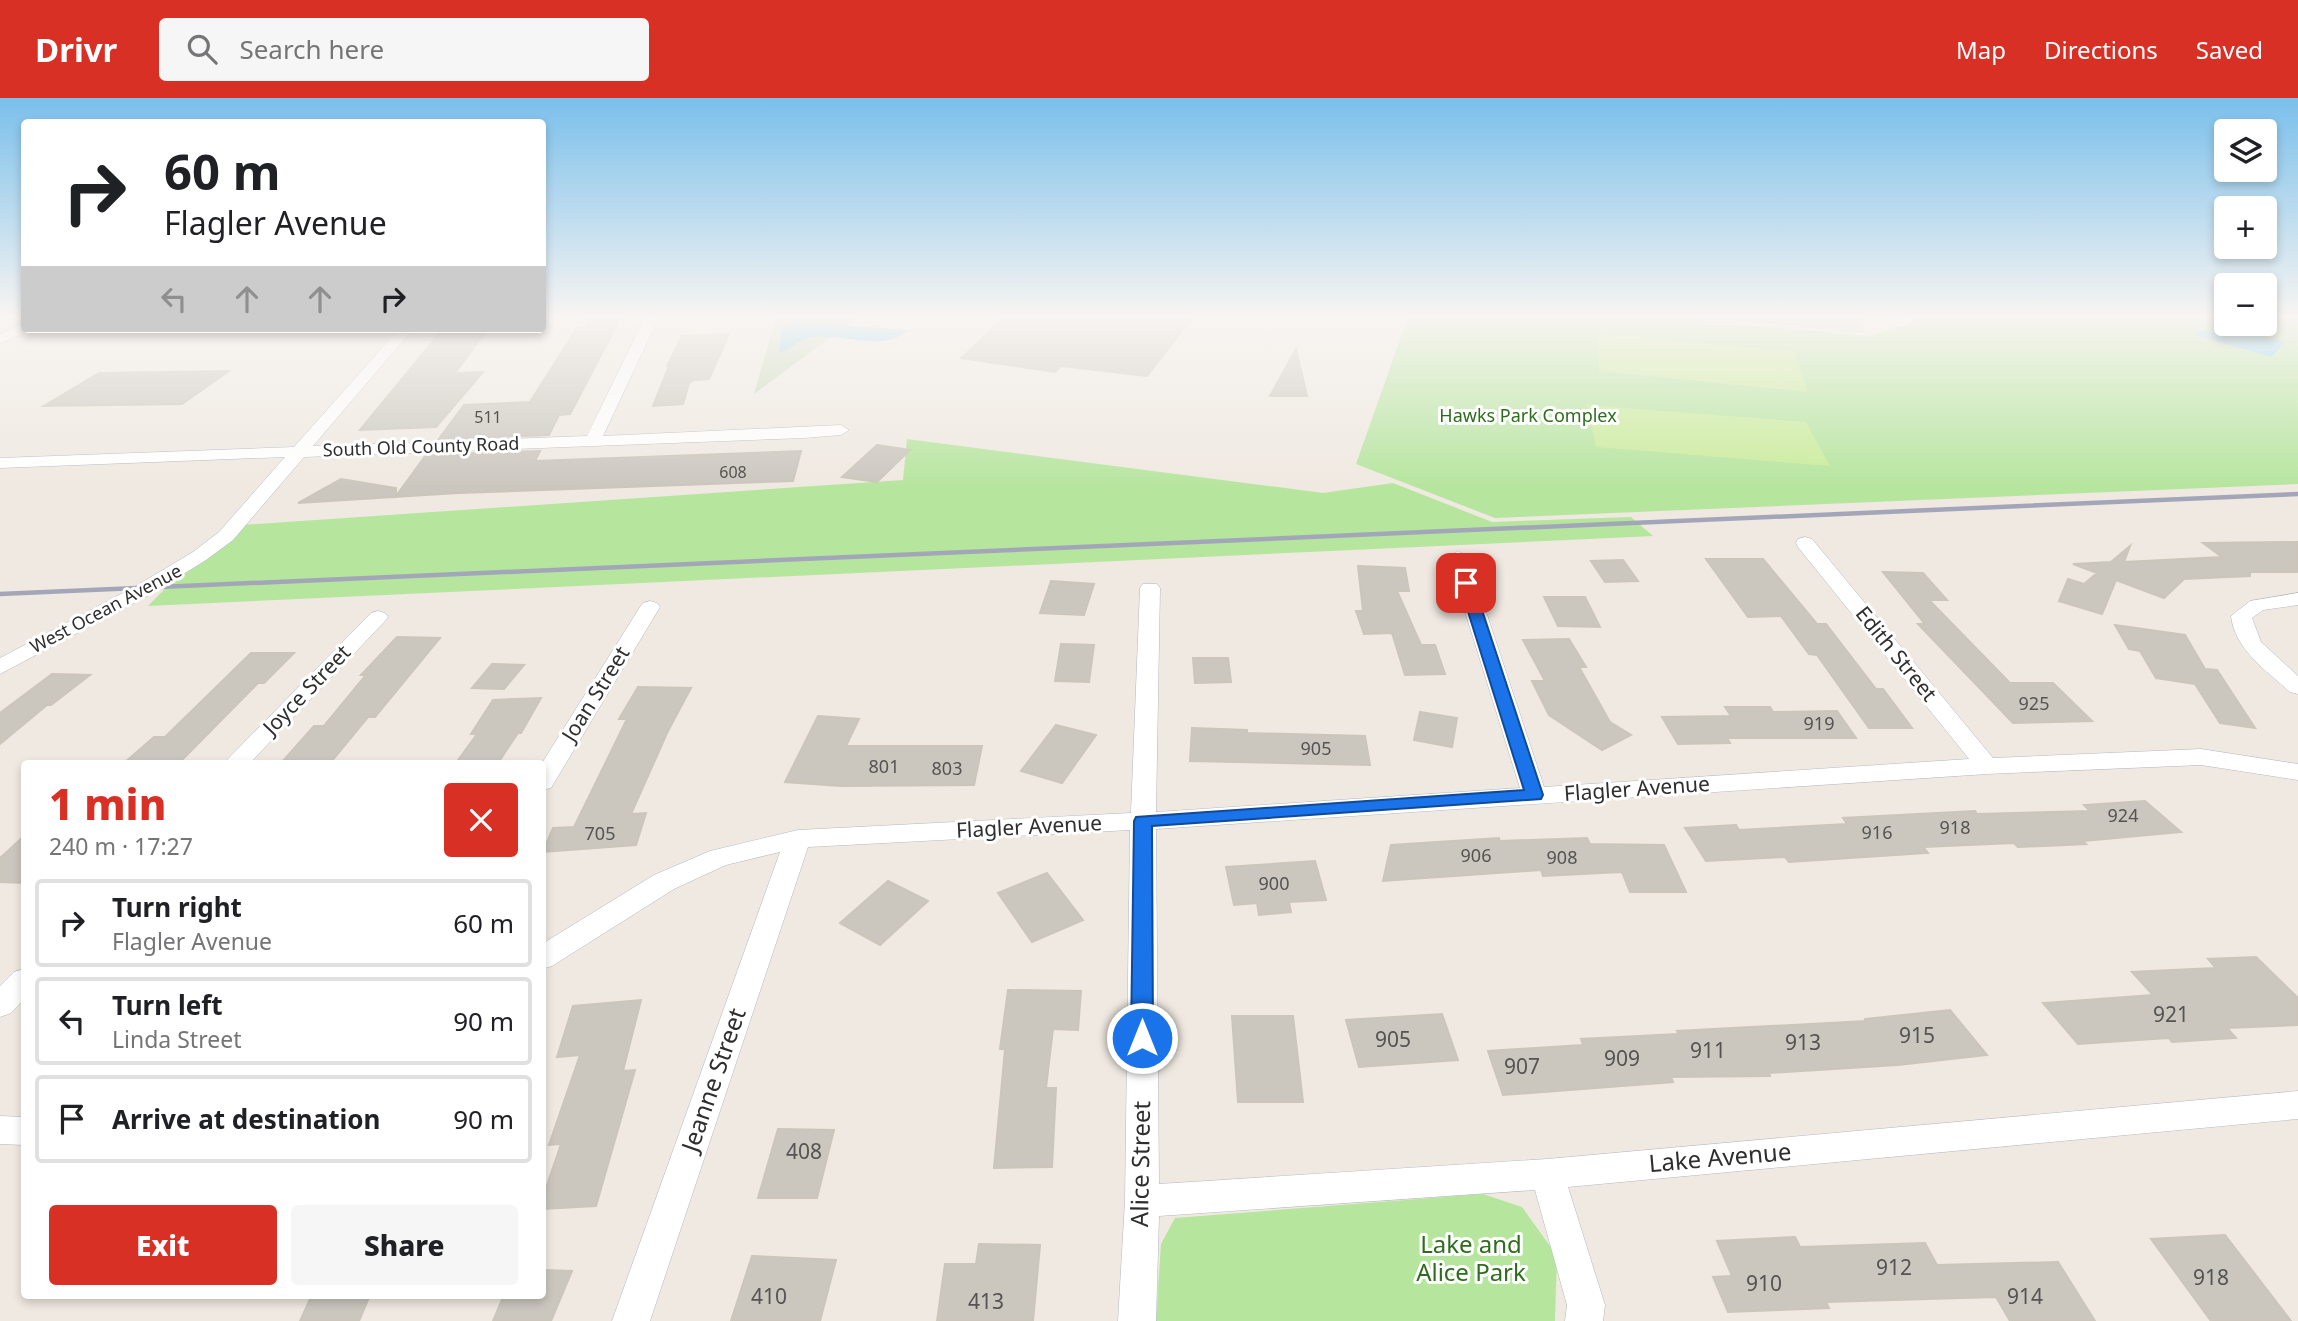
<!DOCTYPE html>
<meta charset="utf-8">
<style>
:root{--surface:#fff;--page:#f6f6f6;--text:#202124;--muted:#757577;--line:#e0e0e0;--accent:#d93025}
body{margin:0;font-family:"Noto Sans",sans-serif;background:var(--page);color:var(--text);height:100vh;display:flex;flex-direction:column;font-size:26px;white-space:nowrap}
*{box-sizing:border-box;margin:0}
p{font-size:23px;color:var(--muted)}
.icon{flex:none;width:38px;height:38px;fill:none;stroke:currentColor;stroke-width:2;stroke-linecap:round;stroke-linejoin:round}
.map{position:relative;flex:1;overflow:hidden}
.drawer{position:absolute;left:21px;top:662px;width:525px;height:539px;display:flex;flex-direction:column;background:var(--surface);border-radius:7px;box-shadow:0 4px 10px #0003}
.drawer>*{flex:none}
.guide{position:absolute;left:21px;top:21px;width:525px;height:214px;border-radius:7px;box-shadow:0 4px 10px #0003;background:#fff;color:var(--text);overflow:hidden}
.controls{position:absolute;left:2214px;top:21px;display:grid;gap:14px}
.controls a{display:grid;place-items:center;width:63px;height:63px;border-radius:7px;background:var(--surface);box-shadow:0 4px 10px #0003;font-size:35px}
.pin{position:absolute;display:grid;place-items:center;width:60px;height:60px;color:#fff;margin:-30px;border-radius:14px;box-shadow:0 4px 10px #0006}
.me{position:absolute;width:77px;margin:-38px;rotate:0deg;stroke-linejoin:round;filter:drop-shadow(0 0 5px #0008)}
.turn{display:flex;align-items:center;gap:24px;height:147px;padding:0 28px;font-size:32px}
.turn .icon{width:91px;height:91px;stroke-width:2.5}
.turn b{display:block;font-size:49px;line-height:60px}
.lanes{display:flex;align-items:center;height:66px;padding:0 28px;background:#0003;justify-content:center;gap:35px;direction:ltr}
.lanes .off{opacity:.35}
.round{display:grid;place-items:center;flex:none;width:74px;height:74px;border-radius:7px;background:var(--page)}
.headline{display:flex;align-items:center;justify-content:space-between;height:119px;padding:0 28px}
h1{font-size:42px;font-weight:800;line-height:52px;color:var(--accent)}
.action{display:flex;gap:14px;margin-top:auto;padding:14px 28px}
.action a{flex:1;height:80px;border-radius:7px;background:var(--accent);color:#fff;font-size:28px;font-weight:800;line-height:80px;text-align:center}
.action a+a{background:var(--page);color:var(--text)}
ul{padding:0;list-style:none}
li{display:flex;align-items:center;gap:21px;height:88px;margin:0 14px 10px;padding:0 14px;border:4px solid var(--line);border-radius:7px}
li div{flex:1}
li b{display:block;font-size:26px}
li em{font-style:normal}
header{display:flex;align-items:center;gap:42px;box-sizing:border-box;height:98px;padding:0 35px;background:var(--accent);color:#fff}
header strong{font-size:33px}
nav{display:flex;gap:38px;margin-inline-start:auto;font-size:24px}
.search{width:490px;height:63px;background:var(--page);display:flex;align-items:center;gap:18px;box-sizing:border-box;padding:0 24px;border-radius:7px;color:var(--muted);font-size:26px}
.map>svg:first-child{display:block}
.green{fill:#b6e59e}
.cemetery{fill:#c8d9b8}
.pitch{fill:#c9ec9a}
.water{fill:#75cff0}
.building{fill:#cbc7bf;stroke:#cbc5ba;stroke-width:2}
.lines{fill:none;stroke-linecap:round;stroke-linejoin:round}
.minor-casing{stroke:#b4b7c1;stroke-width:1}
.minor{fill:#fff;fill-rule:evenodd}
.rail{stroke:#a3a6b8;stroke-width:4.5}
.route{fill:#1a73e8;stroke:#114b97;stroke-width:2}
.labels{text-anchor:middle;stroke-width:6;stroke-linejoin:round;paint-order:stroke}
.far-number-label{font-size:16px;fill:#555452}
.far-park-label{font-size:18px;fill:#2c6e1b;stroke:#fff}
.far-street-label{font-size:18px;fill:#2e2e2e;stroke:#fff}
.number-label{font-size:18px;fill:#555452}
.street-label{font-size:21px;fill:#2e2e2e;stroke:#fff}
.near-number-label{font-size:21px;fill:#555452}
.near-street-label{font-size:24px;fill:#2e2e2e;stroke:#fff}
.near-park-label{font-size:24px;fill:#2c6e1b;stroke:#fff}
</style>
<header>
<strong>Drivr</strong>
<div class="search"><svg class="icon" aria-label="search" viewBox="0 0 24 24"><circle cx="10" cy="10" r="6"/><path d="M15 15l6 6"/></svg>Search here</div>
<nav><a>Map</a><a>Directions</a><a>Saved</a></nav>
</header>
<div class="map">
<svg width="2298" height="1223" viewBox="0 0 2298 1223">
<rect width="100%" height="100%" fill="#efe9e1"/>
<path class="green" d="M1408,219H1660L1871,238L1924,219H2226V226H2264L2265,219H2298V386L1495,420L1356,366Z
M907,341L1323,395L1393,385L1492,424L1631,419L1653,438L148,508L227,428L903,382Z
M1483,1096L1522,1109L1557,1158L1555,1223H1156L1161,1146L1175,1120Z"/>
<path class="cemetery" d="M776,219H858L754,296Z
M1686,219H1857L1865,235Z"/>
<path class="pitch" d="M1598,236L1794,254L1808,294L1599,273Z
M1587,307L1806,324L1830,368L1596,349Z"/>
<path class="water" d="M799,224L908,232C883,255 844,235 813,239C800,241 791,251 779,255L782,231Z
M2210,231L2253,239L2255,237L2286,244L2271,259L2195,237L2197,233Z"/>
<path class="building" d="M591,219H621L570,316L559,317L549,337L439,341L464,307L530,304L577,230H586Z
M1006,219H1193L1147,278L1061,268L1055,274L961,260Z
M443,231H488L455,275L483,274L436,329L360,332Z
M729,236L709,281L694,282L689,285L683,306L653,308L669,268H667L682,238Z
M1296,251L1307,298H1270Z
M229,273L182,306L44,308L99,275Z
M877,347L910,352L877,384L842,379Z
M540,353L535,363L801,353L793,383L458,395L298,405L341,381L396,390V398L426,357Z
M2298,444V474H2250V478L2184,481L2164,500L2116,482L2102,516L2059,503L2068,481L2084,486L2097,475L2073,466L2111,464L2130,448L2124,464L2222,459L2203,445Z
M1706,461H1763L1817,526H1826L1876,591H1883L1912,630H1869L1817,557L1809,556L1781,518L1748,519Z
M1623,462L1638,483L1605,484L1591,463Z
M1358,468L1405,470L1409,493H1397L1421,547H1435L1445,576L1405,577L1392,535L1364,536L1356,513H1363Z
M1883,474L1923,475L1947,502H1929L2010,585H2053L2092,623L2013,625L1918,526H1925Z
M1051,483L1094,486L1084,517L1040,515Z
M1544,499H1585L1600,529L1558,528Z
M2115,527L2185,537L2205,571L2217,572L2255,630L2220,625L2195,586L2156,580L2140,553L2129,551Z
M397,539L440,540L375,619H368L331,664H282L314,628H324L366,577H361Z
M1569,541L1586,569H1579L1610,624L1631,637L1602,652L1549,617L1532,583H1545L1523,542Z
M1061,546L1094,547L1089,584L1055,583Z
M251,555H294L264,585H258L179,665H124L154,639H165Z
M1193,560H1228L1231,584L1195,585Z
M492,566L524,567L504,591L472,590Z
M52,576L90,577L51,607H47L0,646V615Z
M638,589L691,590L668,633L631,716L646,715L636,747L543,754L553,730L574,729L627,621H619Z
M541,600L521,635H518L498,665H456L477,636H471L493,602Z
M1725,609H1770L1773,614L1837,613L1856,640H1727L1730,645L1678,646L1662,619L1731,618Z
M1420,614L1457,620L1452,649L1414,642Z
M818,618L859,621L846,648H982L974,687L841,688L785,684Z
M1056,627L1096,637L1062,685L1021,673Z
M1192,630L1247,632V635L1365,638L1370,667L1190,663Z
M2145,703L2181,734L2083,743L2086,746L2018,749L2014,745L1923,749L1928,755L1789,764L1785,759L1706,763L1685,730L1736,727L1739,732L1847,726L1843,720L1975,713L1977,716L2090,713L2084,707Z
M24,738V785L0,784V760Z
M1499,740L1500,743L1587,740L1590,746L1664,747L1686,794H1630L1622,774L1543,778L1541,772L1383,783L1391,747Z
M1315,763L1326,802L1289,804L1291,814L1259,817L1257,805L1234,807L1226,769Z
M1047,775L1083,822L1032,844L998,795Z
M888,783L928,803L880,847L840,825Z
M2256,859L2298,900V927L2227,930L2236,940L2172,944L2169,940L2078,946L2043,905L2153,897L2132,874L2216,870L2208,861Z
M1008,892L1081,893L1078,932L1053,931L1046,990H1056L1052,1069L994,1070L1005,951H1000Z
M641,902L623,973L635,972L596,1108L542,1111V1102L561,1046L549,1047L580,957L557,959L573,908Z
M1950,912L1987,957L1898,967L1769,975L1770,978L1671,979L1673,984L1503,997L1488,953L1583,947L1581,941L1678,936L1677,933L1866,923L1865,921Z
M1442,916L1458,962L1359,969L1346,922Z
M1232,918H1293L1303,1004H1238Z
M778,1031L834,1032L817,1100H758Z
M2225,1137L2291,1223H2211L2151,1141Z
M1795,1139L1800,1149L1925,1145L1937,1167L2058,1164L2095,1223H2010L1996,1199L1826,1204L1829,1210L1728,1214L1713,1179L1732,1178L1717,1143Z
M979,1146L1040,1147L1033,1223H937L945,1166H976Z
M752,1158L836,1162L820,1223H731Z
M542,1172L572,1173L551,1223H493L504,1197H542Z
M312,1197H370L359,1223H300Z"/>
<g class="lines">
<g class="minor-casing">
<path id="minor" d="M645,219H659L603,338L841,327L849,332L841,337L804,340L304,359L233,442L206,462L151,496L0,576V560L136,488L193,454L219,434L285,359L0,370V360L294,349L399,231H413L313,348L587,338Z
M1900,219H1916L1905,228H1895L1893,225Z
M24,226V231H30L29,233L0,245V236Z
M1805,439L1812,441L1993,660L2201,651L2298,666V682L2201,667L1987,676L1156,731L1159,1086L1547,1061L2298,993V1021L1568,1089L1605,1207L1603,1223H1565L1567,1207L1535,1092L1159,1118L1156,1223H1118L1125,1103L1130,732L808,749L650,1223H612L780,754L726,767L674,791L552,868L542,871V846L654,777L710,753L798,732L1131,715L1140,490L1143,486H1157L1160,490L1156,714L1520,690L1448,459L1458,453L1468,459L1544,689L1969,661L1798,449L1796,445L1798,441Z
M2298,495V507L2263,512L2252,520L2261,544L2298,578V596L2290,594C2266,572 2235,552 2231,518L2250,503Z
M650,503L657,505L660,509L551,690L542,692V665L640,509L643,505Z
M378,513L385,515L388,519L385,523L250,665H224L371,515Z
M24,871V901L11,915L0,919V888L14,874Z
M0,1018L24,1019V1047L0,1046Z"/>
</g>
<use href="#minor" class="minor"/>
<path class="rail" d="M0,496L2298,396"/>
</g>
<linearGradient id="sky" x2="0" y2="1"><stop stop-color="#7abfeb"/><stop offset="0.56" stop-color="#f8f5f2"/><stop offset="1" stop-color="#f8f5f2" stop-opacity="0"/></linearGradient>
<rect width="2298" height="390" fill="url(#sky)"/>
<path class="route" d="M1466,481L1473,485L1543,697L1541,701L1152,728L1153,940L1150,946L1142,949L1134,946L1131,940L1134,723L1136,719L1524,692L1459,485Z"/>
<g class="labels">
<g class="far-number-label">
<text x="488" y="325">511</text>
<text x="733" y="380">608</text>
</g>
<g class="far-park-label">
<text x="1528" y="324">Hawks Park Complex</text>
</g>
<g class="far-street-label">
<text transform="translate(421 349) rotate(-2)" y="6">South Old County Road</text>
<text transform="translate(106 511) rotate(-28)" y="6">West Ocean Avenue</text>
</g>
<g class="number-label">
<text x="2034" y="612">925</text>
<text x="1819" y="632">919</text>
<text x="1316" y="657">905</text>
<text x="884" y="675">801</text>
<text x="947" y="677">803</text>
<text x="2123" y="724">924</text>
<text x="1955" y="736">918</text>
<text x="1877" y="741">916</text>
<text x="600" y="742">705</text>
<text x="1476" y="764">906</text>
<text x="1562" y="766">908</text>
<text x="1274" y="792">900</text>
</g>
<g class="street-label">
<text transform="translate(1896 556) rotate(51)" y="7">Edith Street</text>
<text transform="translate(307 592) rotate(-46)" y="7">Joyce Street</text>
<text transform="translate(596 596) rotate(-58)" y="7">Joan Street</text>
<text transform="translate(1637 691) rotate(-4)" y="7">Flagler Avenue</text>
<text transform="translate(1029 729) rotate(-3)" y="7">Flagler Avenue</text>
</g>
<g class="near-number-label">
<text x="2171" y="924">921</text>
<text x="1917" y="945">915</text>
<text x="1393" y="949">905</text>
<text x="1803" y="952">913</text>
<text x="1708" y="960">911</text>
<text x="1622" y="968">909</text>
<text x="1522" y="976">907</text>
<text x="804" y="1061">408</text>
<text x="1894" y="1177">912</text>
<text x="2211" y="1187">918</text>
<text x="1764" y="1193">910</text>
<text x="769" y="1206">410</text>
<text x="2025" y="1206">914</text>
<text x="986" y="1211">413</text>
</g>
<g class="near-street-label">
<text transform="translate(714 982) rotate(-71)" y="8">Jeanne Street</text>
<text transform="translate(1720 1060) rotate(-5)" y="8">Lake Avenue</text>
<text transform="translate(1141 1066) rotate(-89)" y="8">Alice Street</text>
</g>
<g class="near-park-label">
<text x="1471" y="1155">Lake and<tspan x="1471" dy="28">Alice Park</tspan></text>
</g>
</g>
</svg>
<div class="controls">
<a><svg class="icon" aria-label="layers" viewBox="0 0 24 24"><path d="M12 4l9 5-9 5-9-5zM3 14l9 5 9-5"/></svg></a>
<a>+</a>
<a>−</a>
</div>
<div class="pin" style="left:1466px;top:485px;background:#d93025"><svg class="icon" aria-label="arrive" viewBox="0 0 24 24"><path d="M6 21V4h12l-3 4 3 4H6"/></svg></div>
<svg class="me" style="left:1142px;top:940px" viewBox="-20 -20 40 40"><circle r="17" fill="#1a73e8" stroke="#fff" stroke-width="3"/><path d="M0-11L8 9 0 5-8 9z" fill="#fff"/></svg>
<div class="guide">
<div class="turn"><svg class="icon" aria-label="right" viewBox="0 0 24 24"><path d="M7 20v-9h11M14 6l5 5-5 5"/></svg><div><b>60 m</b>Flagler Avenue</div></div>
<div class="lanes"><svg class="icon off" aria-label="left" viewBox="0 0 24 24"><path d="M17 20v-9H6M10 6l-5 5 5 5"/></svg><svg class="icon off" aria-label="ahead" viewBox="0 0 24 24"><path d="M12 20V5M6 11l6-6 6 6"/></svg><svg class="icon off" aria-label="ahead" viewBox="0 0 24 24"><path d="M12 20V5M6 11l6-6 6 6"/></svg><svg class="icon" aria-label="right" viewBox="0 0 24 24"><path d="M7 20v-9h11M14 6l5 5-5 5"/></svg></div>
</div>
<section class="drawer">
<div class="headline"><div><h1>1 min</h1><p>240 m · 17:27</p></div><a class="round" style="background:#d93025;color:#fff"><svg class="icon" aria-label="close" viewBox="0 0 24 24"><path d="M6 6l12 12M18 6L6 18"/></svg></a></div>
<ul>
<li><svg class="icon" aria-label="right" viewBox="0 0 24 24"><path d="M7 20v-9h11M14 6l5 5-5 5"/></svg><div><b>Turn right</b><p>Flagler Avenue</p></div><em>60 m</em></li>
<li><svg class="icon" aria-label="left" viewBox="0 0 24 24"><path d="M17 20v-9H6M10 6l-5 5 5 5"/></svg><div><b>Turn left</b><p>Linda Street</p></div><em>90 m</em></li>
<li><svg class="icon" aria-label="arrive" viewBox="0 0 24 24"><path d="M6 21V4h12l-3 4 3 4H6"/></svg><div><b>Arrive at destination</b></div><em>90 m</em></li>
</ul>
<div class="action"><a>Exit</a><a>Share</a></div>
</section>
</div>
